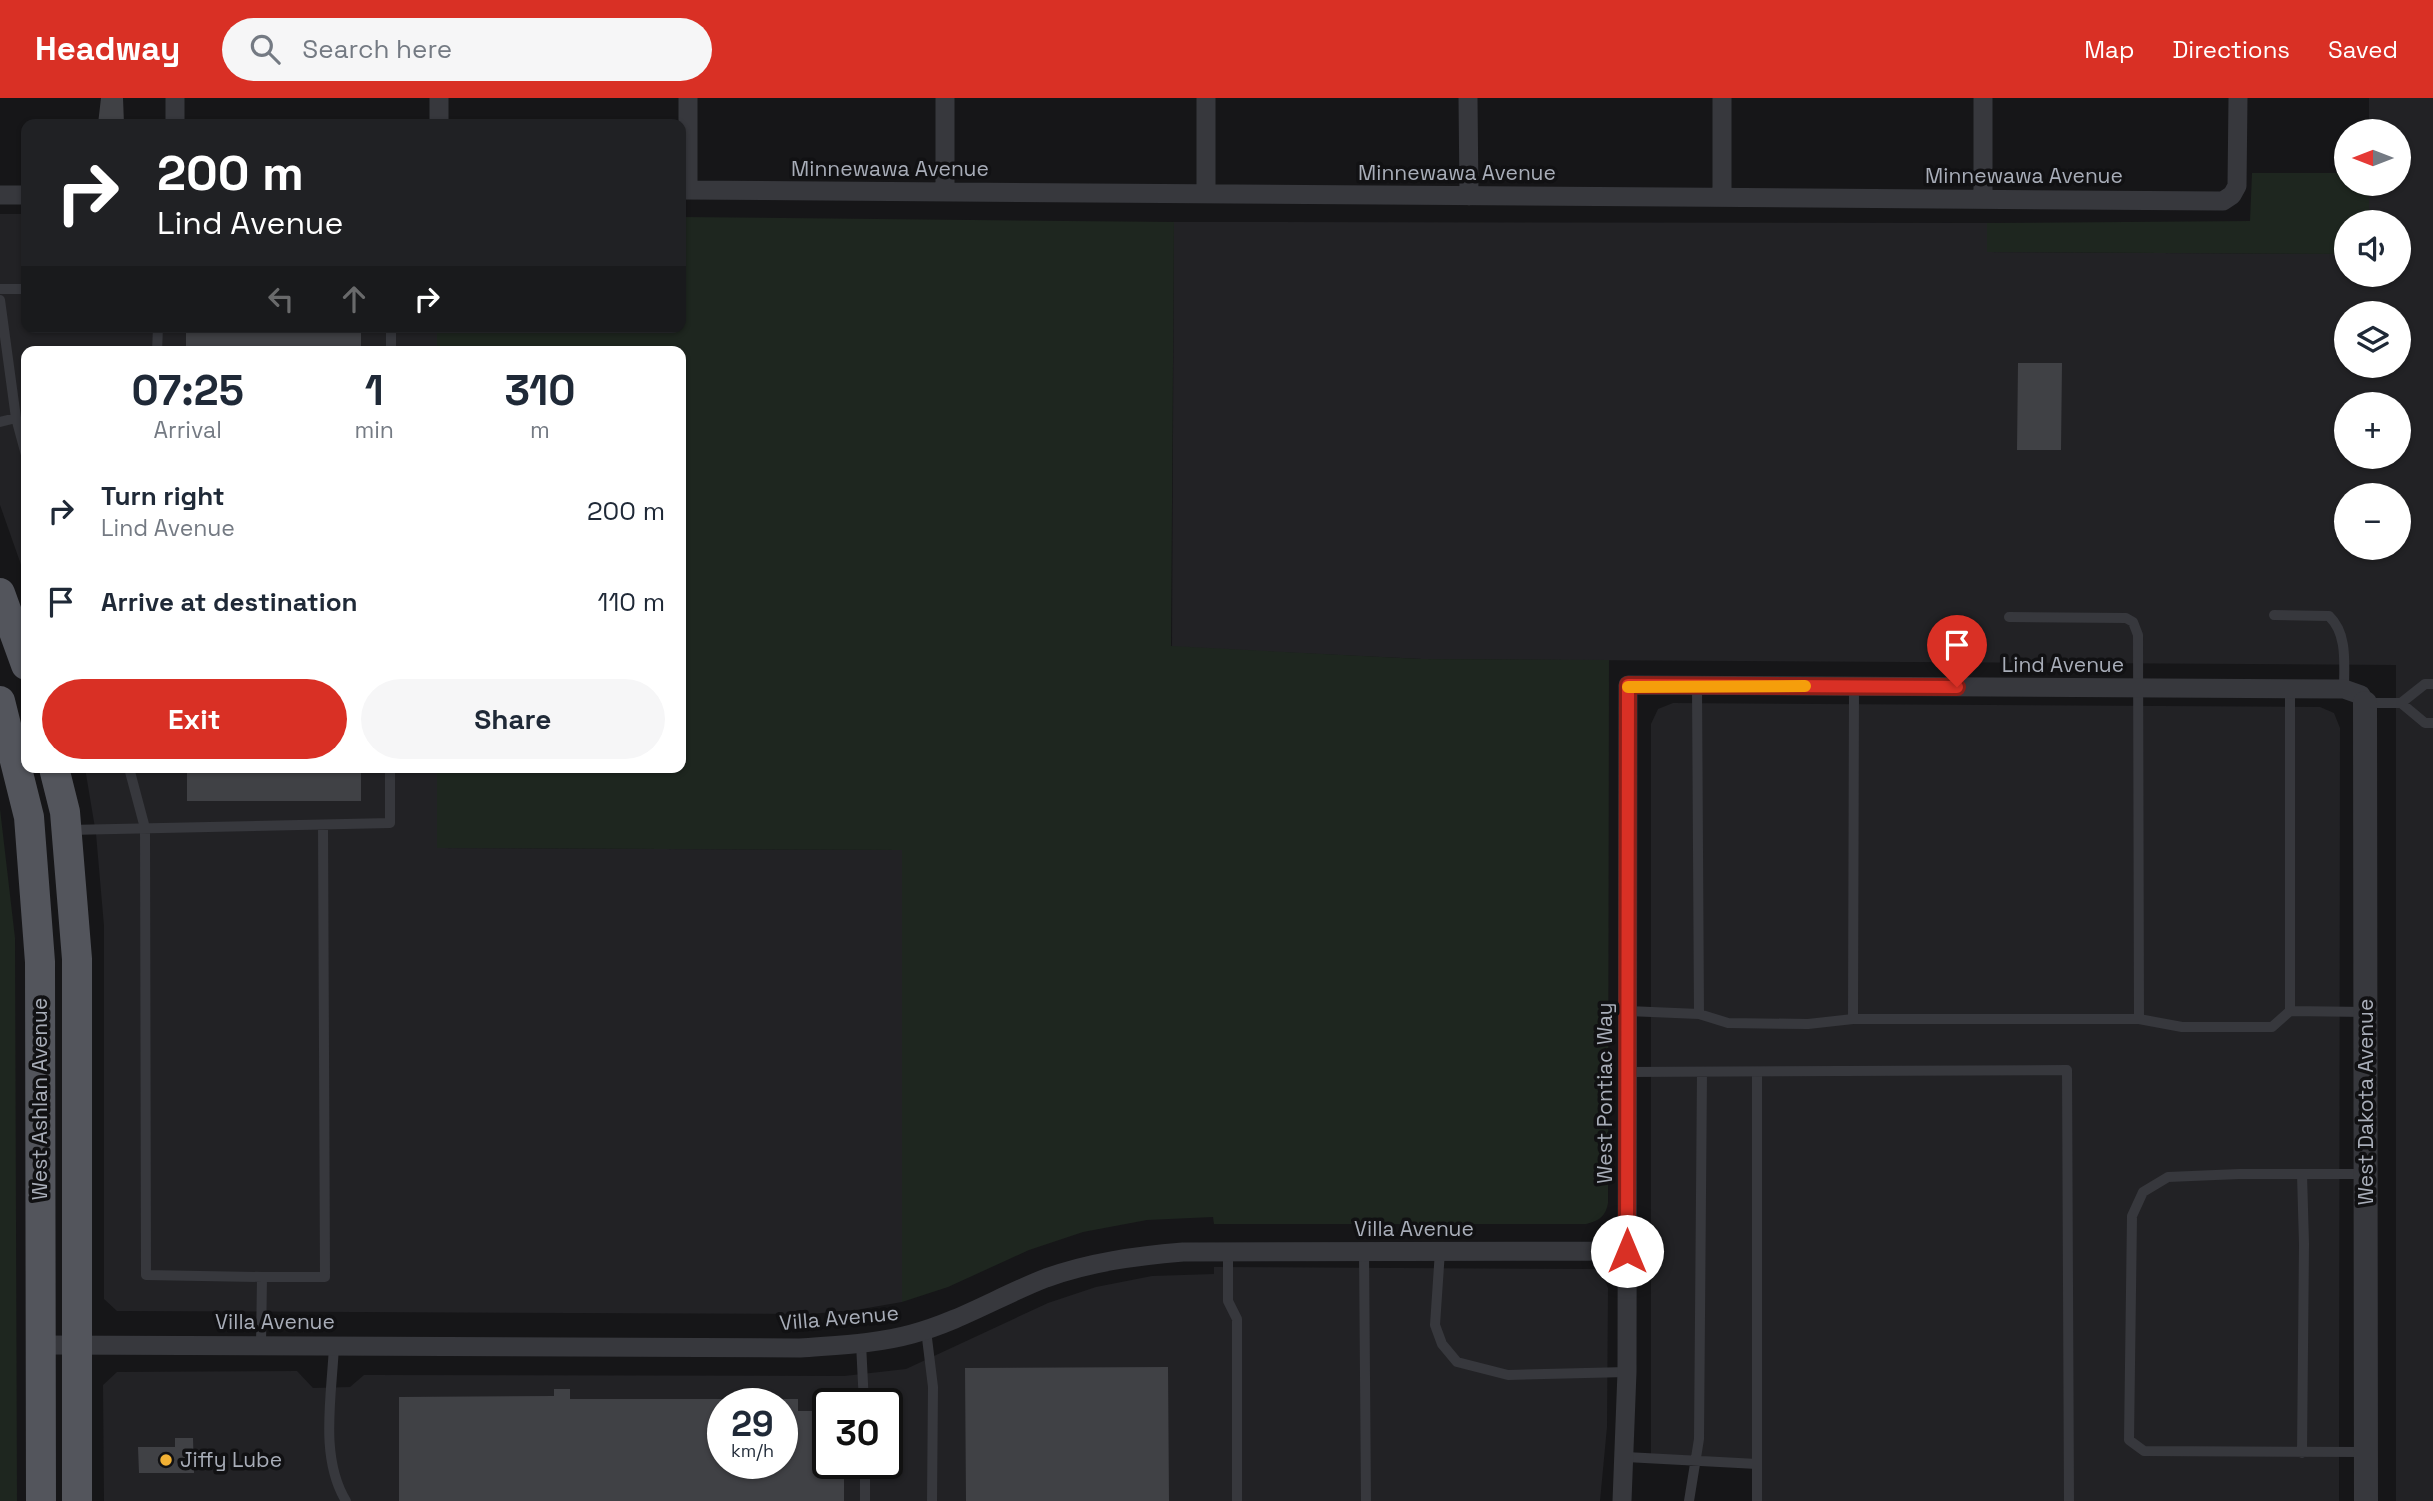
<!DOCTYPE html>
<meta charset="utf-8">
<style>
:root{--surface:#fff;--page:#f6f6f7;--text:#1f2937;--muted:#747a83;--accent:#d93025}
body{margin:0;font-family:"Space Grotesk",sans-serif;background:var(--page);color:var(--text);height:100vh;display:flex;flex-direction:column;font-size:26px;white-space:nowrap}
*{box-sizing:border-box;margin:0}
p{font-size:23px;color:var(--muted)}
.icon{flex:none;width:38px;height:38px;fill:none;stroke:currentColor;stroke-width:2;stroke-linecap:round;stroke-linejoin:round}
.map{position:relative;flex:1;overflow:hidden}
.side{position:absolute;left:21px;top:248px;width:665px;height:427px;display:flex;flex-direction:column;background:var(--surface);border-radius:14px;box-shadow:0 2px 5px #0004}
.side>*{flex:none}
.banner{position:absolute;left:21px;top:21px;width:665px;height:214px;border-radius:14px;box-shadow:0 2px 5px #0004;background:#202124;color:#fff;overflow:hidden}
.needle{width:46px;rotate:270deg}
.tools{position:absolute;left:2334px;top:21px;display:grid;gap:14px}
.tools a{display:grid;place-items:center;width:77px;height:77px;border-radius:50%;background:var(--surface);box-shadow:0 2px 5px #0004;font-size:35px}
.speed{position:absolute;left:707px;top:1290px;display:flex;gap:14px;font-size:35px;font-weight:700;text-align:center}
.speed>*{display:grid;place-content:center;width:91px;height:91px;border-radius:50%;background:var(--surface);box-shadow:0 2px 5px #0004;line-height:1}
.speed small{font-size:18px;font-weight:400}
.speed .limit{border:4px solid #111;border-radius:10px;background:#fff;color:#111}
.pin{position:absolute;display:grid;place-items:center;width:60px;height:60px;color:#fff;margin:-72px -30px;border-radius:50% 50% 50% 0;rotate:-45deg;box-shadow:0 0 7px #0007}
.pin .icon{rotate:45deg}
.me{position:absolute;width:77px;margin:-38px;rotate:0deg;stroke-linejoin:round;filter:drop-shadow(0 0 5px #0008)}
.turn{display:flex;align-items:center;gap:24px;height:147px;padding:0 21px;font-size:32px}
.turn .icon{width:91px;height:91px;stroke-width:2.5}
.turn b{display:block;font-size:49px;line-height:60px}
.lanes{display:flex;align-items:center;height:66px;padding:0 21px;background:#0003;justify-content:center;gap:35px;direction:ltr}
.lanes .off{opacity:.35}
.eta{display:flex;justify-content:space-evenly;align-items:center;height:119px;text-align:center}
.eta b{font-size:42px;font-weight:800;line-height:49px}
.primary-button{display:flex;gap:14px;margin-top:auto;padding:14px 21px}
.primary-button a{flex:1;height:80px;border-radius:42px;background:var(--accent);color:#fff;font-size:28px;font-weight:800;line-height:80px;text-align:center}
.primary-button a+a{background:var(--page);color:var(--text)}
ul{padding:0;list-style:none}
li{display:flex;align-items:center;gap:21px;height:91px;padding:0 21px}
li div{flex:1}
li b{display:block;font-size:26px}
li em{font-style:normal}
header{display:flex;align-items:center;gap:42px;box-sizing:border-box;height:98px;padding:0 35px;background:var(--accent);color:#fff}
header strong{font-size:33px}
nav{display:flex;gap:38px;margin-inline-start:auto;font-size:24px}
.search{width:490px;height:63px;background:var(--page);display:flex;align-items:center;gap:18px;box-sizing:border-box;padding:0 24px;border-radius:38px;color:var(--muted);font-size:26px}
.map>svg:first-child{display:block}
.built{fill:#222225;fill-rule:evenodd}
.green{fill:#1e261f}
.building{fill:#404145;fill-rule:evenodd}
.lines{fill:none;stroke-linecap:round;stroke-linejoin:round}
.service{stroke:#37383d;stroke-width:10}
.minor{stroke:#37383d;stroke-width:19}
.tertiary{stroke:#37383d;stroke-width:24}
.primary{stroke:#53555c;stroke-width:30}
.route-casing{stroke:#8d1f18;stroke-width:18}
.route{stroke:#d93025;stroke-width:12}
.slow{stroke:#f59e0b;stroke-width:12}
.poi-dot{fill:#f2b134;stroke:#111113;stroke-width:2.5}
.labels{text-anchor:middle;stroke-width:7;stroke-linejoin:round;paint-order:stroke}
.street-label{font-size:21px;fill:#a8adb8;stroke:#111113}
.poi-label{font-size:21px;fill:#a8adb8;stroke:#111113;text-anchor:start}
</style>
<header>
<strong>Headway</strong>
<div class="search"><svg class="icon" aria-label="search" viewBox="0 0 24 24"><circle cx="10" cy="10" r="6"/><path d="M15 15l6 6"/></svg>Search here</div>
<nav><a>Map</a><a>Directions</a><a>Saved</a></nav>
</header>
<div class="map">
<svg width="2433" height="1403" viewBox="0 0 2433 1403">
<rect width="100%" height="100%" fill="#161618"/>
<path class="built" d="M2369,0H2433V1403H2396V567L1421,561L1172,549L1174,124L1987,125V154L2347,156V177H2399V124H2369V86H2399V33H2369ZM2347,215H2399V268H2347ZM2347,306H2399V359H2347ZM2347,397H2399V450H2347Z
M0,116H26V229H437V254H26V481L0,407Z
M1673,605L2320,609L2334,615L2340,630L2339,1403H1757V1366L1651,1360V626L1658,611Z
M85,670H437L438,750L902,752V1204L856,1212L810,1216L117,1213L104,1201V828L96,736Z
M1214,1169L1595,1171L1602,1176L1608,1190L1607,1329L1600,1403H104L103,1287L117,1274L297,1273L313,1290L350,1289L364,1277L844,1278L906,1271L1048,1205L1096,1189L1152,1178L1214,1176ZM723,1306H782V1365H723ZM828,1306H887V1365H828Z"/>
<path class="green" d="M2252,75H2347V86H2369V124H2347V156L1987,154V125L2250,123Z
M681,119L1174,124L1171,548L1421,561L1609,562L1608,1105C1606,1118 1599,1123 1586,1126H1214L1213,1119L1147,1122L1083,1134L1029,1152L948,1189L902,1204V752L437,750V670H681V254H437V229H681Z
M0,711L15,840L17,1403H0Z"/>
<path class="building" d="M101,0H123L124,26H98Z
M186,233H361V254H186Z
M2018,265H2062L2061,352H2017Z
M187,670H361V703H187Z
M1168,1269L1169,1403H966L965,1270Z
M554,1291H570V1301H798V1313H828V1365H844V1403H399V1299L554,1298ZM723,1306H782V1365H723Z
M175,1340H193L194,1375H139L138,1349H175Z"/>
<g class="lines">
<path class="service" d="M0,191H26
M0,202L16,320L0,324
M157,254L158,229
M391,254V229
M16,320L26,357
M2274,517L2329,518C2348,536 2344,566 2344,591
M2433,586H2425L2401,605L2425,625H2433
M1697,588L1699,916
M1854,589L1853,921H2139L2138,537L2133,524L2126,520L2009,519
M2367,605H2401
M129,670L145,730L146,1177L262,1179
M68,732L390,725V670
M1628,913L1699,916L1728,925L1808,926L1853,921
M2290,913V592
M2139,921L2182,929H2272L2290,913L2366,914
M1627,974L2067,972L2069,1403
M2302,1076L2304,1146L2302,1355
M2364,1076H2239L2168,1079L2143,1094L2132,1118L2129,1342L2144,1353L2365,1354
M1364,1153L1366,1403
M1440,1153L1435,1227L1442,1246L1457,1264L1508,1277L1627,1274
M1228,1154V1203L1237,1221V1403
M926,1232L933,1289L932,1403
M861,1245L864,1306
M261,1247L262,1179H325L323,727
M334,1247C332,1297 319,1359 346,1403
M1626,1359L1757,1366
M865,1365V1403
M1689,1403L1699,1341L1702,974
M1757,1403V974"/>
<path class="minor" d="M439,0V26
M945,0V94
M1468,0L1469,98
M1722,0V99
M1983,0V101
M175,26V0
M681,92L2223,103L2232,97L2237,88L2238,0
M688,92V0
M1206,96V0
M0,97H26
M41,1247L800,1250C837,1247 876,1246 912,1236C960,1223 1000,1198 1046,1180C1090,1164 1136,1158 1183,1154L1627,1153
M1622,1403L1627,1274L1628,587L2344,591L2361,597L2365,605"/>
<path class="tertiary" d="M2365,605L2366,1403"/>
<path class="primary" d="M0,495L26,567
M0,603L29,719L40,864L41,1403
M54,670L65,714L77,861V1403"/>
</g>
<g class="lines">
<g class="route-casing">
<path id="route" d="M1627,1153L1628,587L1957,589"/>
</g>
<use href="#route" class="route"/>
<path class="slow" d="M1628,589L1805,588"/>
</g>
<circle class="poi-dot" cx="166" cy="1362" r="7"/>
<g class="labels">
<g class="street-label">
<text x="890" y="78">Minnewawa Avenue</text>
<text x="1457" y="82">Minnewawa Avenue</text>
<text x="2024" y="85">Minnewawa Avenue</text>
<text x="2063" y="574">Lind Avenue</text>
<text transform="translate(1605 995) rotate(-90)" y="7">West Pontiac Way</text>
<text transform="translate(40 1001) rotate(-90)" y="7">West Ashlan Avenue</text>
<text transform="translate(2366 1004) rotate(-90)" y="7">West Dakota Avenue</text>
<text x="1414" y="1138">Villa Avenue</text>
<text transform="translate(839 1220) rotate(-5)" y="7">Villa Avenue</text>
<text x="275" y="1231">Villa Avenue</text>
</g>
<g class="poi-label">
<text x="180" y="1369">Jiffy Lube</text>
</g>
</g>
</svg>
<div class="tools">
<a><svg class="needle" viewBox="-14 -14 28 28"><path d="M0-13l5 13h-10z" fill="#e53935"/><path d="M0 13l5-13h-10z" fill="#747a83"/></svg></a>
<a><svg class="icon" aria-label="sound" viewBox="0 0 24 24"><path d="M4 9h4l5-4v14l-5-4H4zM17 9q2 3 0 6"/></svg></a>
<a><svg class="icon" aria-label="layers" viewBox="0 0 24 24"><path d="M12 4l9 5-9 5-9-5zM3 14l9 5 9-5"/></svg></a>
<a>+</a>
<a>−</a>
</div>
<div class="speed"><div>29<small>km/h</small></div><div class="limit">30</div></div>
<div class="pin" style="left:1957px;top:589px;background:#d93025"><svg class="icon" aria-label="arrive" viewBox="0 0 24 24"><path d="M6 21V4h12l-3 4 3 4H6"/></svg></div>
<svg class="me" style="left:1627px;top:1153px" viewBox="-20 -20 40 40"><circle r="19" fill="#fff"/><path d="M0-13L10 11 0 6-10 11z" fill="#d93025"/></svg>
<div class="banner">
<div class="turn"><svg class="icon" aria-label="right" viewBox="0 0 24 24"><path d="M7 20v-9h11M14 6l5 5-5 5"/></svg><div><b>200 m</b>Lind Avenue</div></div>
<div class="lanes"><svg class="icon off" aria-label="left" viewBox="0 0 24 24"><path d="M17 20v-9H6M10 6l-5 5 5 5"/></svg><svg class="icon off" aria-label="ahead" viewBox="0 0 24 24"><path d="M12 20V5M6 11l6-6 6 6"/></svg><svg class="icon" aria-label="right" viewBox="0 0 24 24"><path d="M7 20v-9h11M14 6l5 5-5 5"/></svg></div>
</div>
<section class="side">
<div class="eta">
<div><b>07:25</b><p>Arrival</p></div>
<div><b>1</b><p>min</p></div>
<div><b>310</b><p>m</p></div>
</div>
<ul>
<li><svg class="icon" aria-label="right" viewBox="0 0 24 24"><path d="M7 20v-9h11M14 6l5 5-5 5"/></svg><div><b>Turn right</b><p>Lind Avenue</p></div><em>200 m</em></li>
<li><svg class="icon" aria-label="arrive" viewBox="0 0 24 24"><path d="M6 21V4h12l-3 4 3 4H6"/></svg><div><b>Arrive at destination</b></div><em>110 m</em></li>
</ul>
<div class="primary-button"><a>Exit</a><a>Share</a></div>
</section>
</div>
